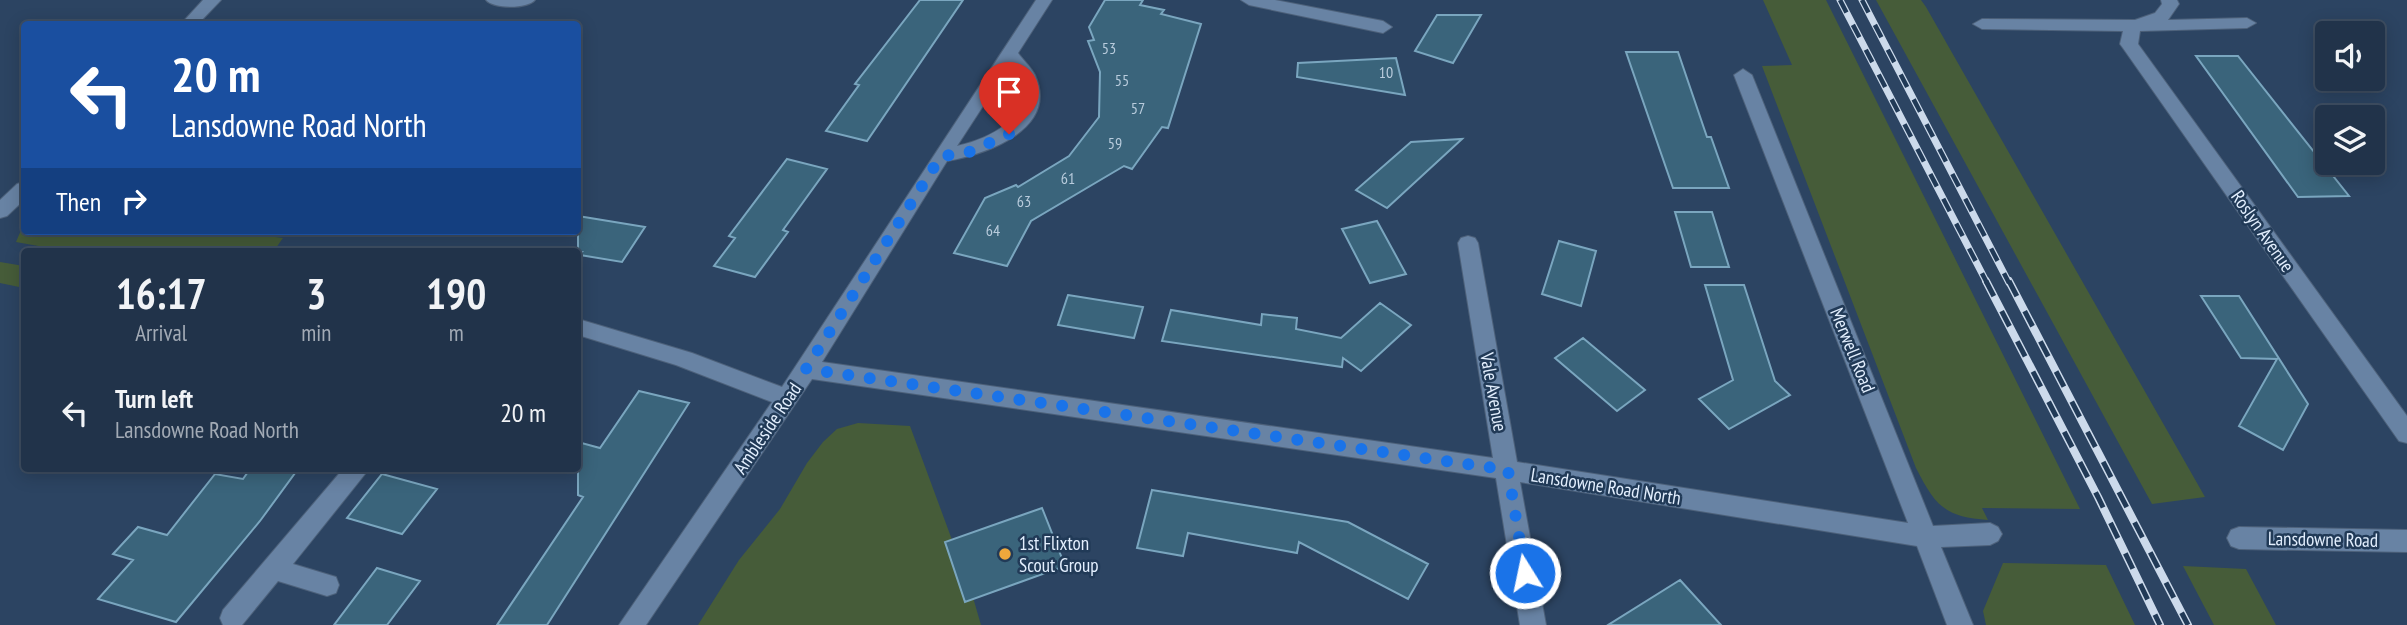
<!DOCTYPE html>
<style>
:root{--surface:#21334a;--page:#2d3f54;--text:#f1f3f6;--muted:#a2aab5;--line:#3e4e62}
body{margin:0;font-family:"PT Sans Narrow",sans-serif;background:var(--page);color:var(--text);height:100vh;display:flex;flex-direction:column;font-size:26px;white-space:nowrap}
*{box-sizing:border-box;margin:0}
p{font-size:23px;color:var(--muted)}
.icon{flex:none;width:38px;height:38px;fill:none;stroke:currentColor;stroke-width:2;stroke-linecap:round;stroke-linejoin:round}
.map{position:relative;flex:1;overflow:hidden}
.details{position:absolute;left:21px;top:248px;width:560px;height:224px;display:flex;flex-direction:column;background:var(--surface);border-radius:7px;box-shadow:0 4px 18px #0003,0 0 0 2px var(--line)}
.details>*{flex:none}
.top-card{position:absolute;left:21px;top:21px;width:560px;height:214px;border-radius:7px;box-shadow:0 4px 18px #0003,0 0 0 2px var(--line);background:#1a4fa0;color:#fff;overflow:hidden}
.buttons{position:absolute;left:2315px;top:21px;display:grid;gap:14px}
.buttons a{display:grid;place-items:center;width:70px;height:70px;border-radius:7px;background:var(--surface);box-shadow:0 4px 18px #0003,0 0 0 2px var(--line);font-size:35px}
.pin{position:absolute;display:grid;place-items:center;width:60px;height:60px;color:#fff;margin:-72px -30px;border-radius:50% 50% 50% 0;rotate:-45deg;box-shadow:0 0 7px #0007}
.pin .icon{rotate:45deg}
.me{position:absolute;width:77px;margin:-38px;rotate:350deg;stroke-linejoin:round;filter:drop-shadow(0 0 5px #0008)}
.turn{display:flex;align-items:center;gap:24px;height:147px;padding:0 35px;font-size:32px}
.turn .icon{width:91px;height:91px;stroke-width:2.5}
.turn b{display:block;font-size:49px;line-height:60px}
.then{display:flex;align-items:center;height:66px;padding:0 35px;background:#0003;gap:14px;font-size:26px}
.eta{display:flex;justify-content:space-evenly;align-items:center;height:119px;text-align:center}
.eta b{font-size:42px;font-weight:600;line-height:49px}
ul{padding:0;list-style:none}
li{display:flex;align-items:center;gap:21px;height:91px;padding:0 35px}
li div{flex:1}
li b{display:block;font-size:26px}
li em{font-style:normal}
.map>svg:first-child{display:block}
.green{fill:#465c39}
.building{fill:#3a647b;stroke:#7aa6bf;stroke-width:2}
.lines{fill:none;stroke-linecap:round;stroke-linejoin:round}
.minor-casing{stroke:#4d617a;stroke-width:2}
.minor{fill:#6883a4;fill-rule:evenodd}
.rail-far1-casing{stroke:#ccdaeb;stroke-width:7}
.rail-casing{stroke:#ccdaeb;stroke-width:8}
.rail-far1{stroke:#213a57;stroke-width:4.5;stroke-dasharray:14;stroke-linecap:butt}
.rail{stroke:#213a57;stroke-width:5;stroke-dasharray:17;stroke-linecap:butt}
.route{stroke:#1a73e8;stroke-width:12;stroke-dasharray:0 21.6}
.poi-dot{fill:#eea83c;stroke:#213a57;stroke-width:2.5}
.labels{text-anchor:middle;stroke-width:5;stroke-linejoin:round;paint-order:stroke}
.number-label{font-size:16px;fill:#b9ccdd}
.street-label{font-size:19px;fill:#e3effe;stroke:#213a57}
.poi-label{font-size:19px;fill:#e3effe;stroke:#213a57;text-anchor:start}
</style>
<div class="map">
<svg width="2407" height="625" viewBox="0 0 2407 625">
<rect width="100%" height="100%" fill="#2c4462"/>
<path class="green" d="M1763,0H1826L2080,509L1982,508L1988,520C1944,517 1935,505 1916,468L1762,66L1792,65Z
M1876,0H1921L1926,7L2205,497L2152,504Z
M24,223V231H230L283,238L273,252H72L16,242Z
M0,262L24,266V288L0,283Z
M858,423L910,426L972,594L981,625H698L739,560L780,509L807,463L823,442L837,429Z
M2003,563L2106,565L2135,625H1986L1983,611Z
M2183,566L2246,569L2276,625H2214Z"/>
<path class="building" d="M920,0H963L867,141L826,131L859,85L855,84Z
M1105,0H1143L1140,5L1164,10L1161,14L1201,24L1168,128L1162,127L1132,169L1124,166L1031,221L1007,266L954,253L985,198L1016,185L1018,187L1069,156L1099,117L1100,72L1088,41L1094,40L1089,27Z
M1437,15H1481L1453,63L1415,51Z
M1626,52H1678L1707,137H1711L1729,188H1673Z
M2196,56H2238L2349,196L2298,197Z
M1396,58L1405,95L1297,77L1298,63Z
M1462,139L1387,208L1356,190L1411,142Z
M787,159L827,169L783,230L788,232L755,277L714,266L735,238L729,236Z
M1675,212H1712L1729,267H1691Z
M578,216L645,227L622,262L580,255L582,252H578Z
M1377,221L1406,274L1370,283L1342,229Z
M1559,241L1596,251L1581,306L1542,294Z
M1705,285H1744L1775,381L1790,395L1729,429L1699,399L1733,380Z
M1068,295L1143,307L1134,338L1058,325Z
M2201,296H2239L2308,404L2283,450L2239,426L2277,359L2241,358Z
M1380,303L1411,325L1361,371L1343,358L1342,367L1162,341L1171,310L1261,325L1262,314L1297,318L1296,329L1341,338Z
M1583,338L1645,390L1617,411L1555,358Z
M639,391L689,403L547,625H497L583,497L578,495V442L600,448Z
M250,469H298L260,521L176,622L98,599L133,560L113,554L138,527L167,535L215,474L243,479Z
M382,474L437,489L402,534L347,518Z
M1152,490L1348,522L1428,564L1408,599L1299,542L1297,553L1188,533L1183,556L1137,548Z
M1042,508L1065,566L965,602L945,542Z
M377,568L420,581L387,625H334Z
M1680,580L1721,625H1608Z"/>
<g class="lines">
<g class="minor-casing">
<path id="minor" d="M203,0H221L198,24H181Z
M486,0H535C527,9 494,9 486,0Z
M1036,0H1052L1018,53C1023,60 1031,67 1035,75C1059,129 987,154 947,161L822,362L1493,458L1458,243L1461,238L1468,236L1475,238L1478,243L1517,462L1908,523L1734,75L1743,69L1752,75L1933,526L1990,523L1998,527L2002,534L1998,541L1990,545L1941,547L1973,625H1947L1917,546L1520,482L1546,625H1520L1496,478L812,379L646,625H619L772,402L676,365L578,335V319L692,353L782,387ZM1009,66C1044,110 997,137 957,146Z
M1241,0H1275L1383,21L1392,27L1383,33L1249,5Z
M2161,0H2177L2179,4L2168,20L2247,18L2256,23L2247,28L2140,31L2138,44L2407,416V443L2399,441L2123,48L2120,44L2123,31L1982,29L1973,24L1982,19L2135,20L2155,13L2162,4Z
M24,182V200L7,216L0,218V200L17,184Z
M343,469H369L293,564L336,577L339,585L336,593L327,596L278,581L242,625H223L220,618L223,610Z
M2239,527L2407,530V552L2239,549L2231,546L2227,538L2231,530Z"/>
</g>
<use href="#minor" class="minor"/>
<g class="rail-far1-casing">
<path id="rail-far1" d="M1840,0L1987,283
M1862,0L2009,283"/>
</g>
<g class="rail-casing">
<path id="rail" d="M1986,281L2098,497L2160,625
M2009,281L2188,625"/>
</g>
<use href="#rail-far1" class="rail-far1"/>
<use href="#rail" class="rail"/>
</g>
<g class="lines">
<path class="route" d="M1009,134L967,153L941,156L806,369L1508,470L1525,573"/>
</g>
<circle class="poi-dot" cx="1005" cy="554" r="7"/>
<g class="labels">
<g class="number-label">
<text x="1109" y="54">53</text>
<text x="1386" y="78">10</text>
<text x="1122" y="86">55</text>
<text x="1138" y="114">57</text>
<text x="1115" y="149">59</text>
<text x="1068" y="184">61</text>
<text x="1024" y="207">63</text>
<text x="993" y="236">64</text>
</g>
<g class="street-label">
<text transform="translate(2263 231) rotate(55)" y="7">Roslyn Avenue</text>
<text transform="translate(1853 350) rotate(68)" y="7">Merwell Road</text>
<text transform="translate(1494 392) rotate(80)" y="7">Vale Avenue</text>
<text transform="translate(767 428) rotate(-56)" y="7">Ambleside Road</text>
<text transform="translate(1606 486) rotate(9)" y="7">Lansdowne Road North</text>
<text transform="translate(2323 539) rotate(1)" y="7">Lansdowne Road</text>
</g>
<g class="poi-label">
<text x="1019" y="550">1st Flixton<tspan x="1019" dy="22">Scout Group</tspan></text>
</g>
</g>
</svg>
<div class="buttons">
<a><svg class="icon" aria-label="sound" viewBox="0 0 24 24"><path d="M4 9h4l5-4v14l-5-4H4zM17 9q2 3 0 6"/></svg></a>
<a><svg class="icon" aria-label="layers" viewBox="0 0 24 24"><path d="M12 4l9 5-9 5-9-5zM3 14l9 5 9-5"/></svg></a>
</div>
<div class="pin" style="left:1009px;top:134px;background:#d93025"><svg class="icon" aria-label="arrive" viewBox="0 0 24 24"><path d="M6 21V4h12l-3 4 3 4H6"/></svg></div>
<svg class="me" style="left:1525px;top:573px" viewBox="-20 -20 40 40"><circle r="17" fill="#1a73e8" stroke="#fff" stroke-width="3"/><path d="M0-11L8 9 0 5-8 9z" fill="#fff"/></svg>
<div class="top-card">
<div class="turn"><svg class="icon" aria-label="left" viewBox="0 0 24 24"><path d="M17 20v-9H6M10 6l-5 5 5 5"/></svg><div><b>20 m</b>Lansdowne Road North</div></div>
<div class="then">Then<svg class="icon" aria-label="right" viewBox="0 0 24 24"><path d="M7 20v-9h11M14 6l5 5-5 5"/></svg></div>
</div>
<section class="details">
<div class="eta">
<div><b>16:17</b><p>Arrival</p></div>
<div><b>3</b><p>min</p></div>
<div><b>190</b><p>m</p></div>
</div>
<ul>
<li><svg class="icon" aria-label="left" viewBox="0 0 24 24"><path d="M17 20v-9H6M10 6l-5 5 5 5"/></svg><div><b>Turn left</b><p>Lansdowne Road North</p></div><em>20 m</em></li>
</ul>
</section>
</div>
